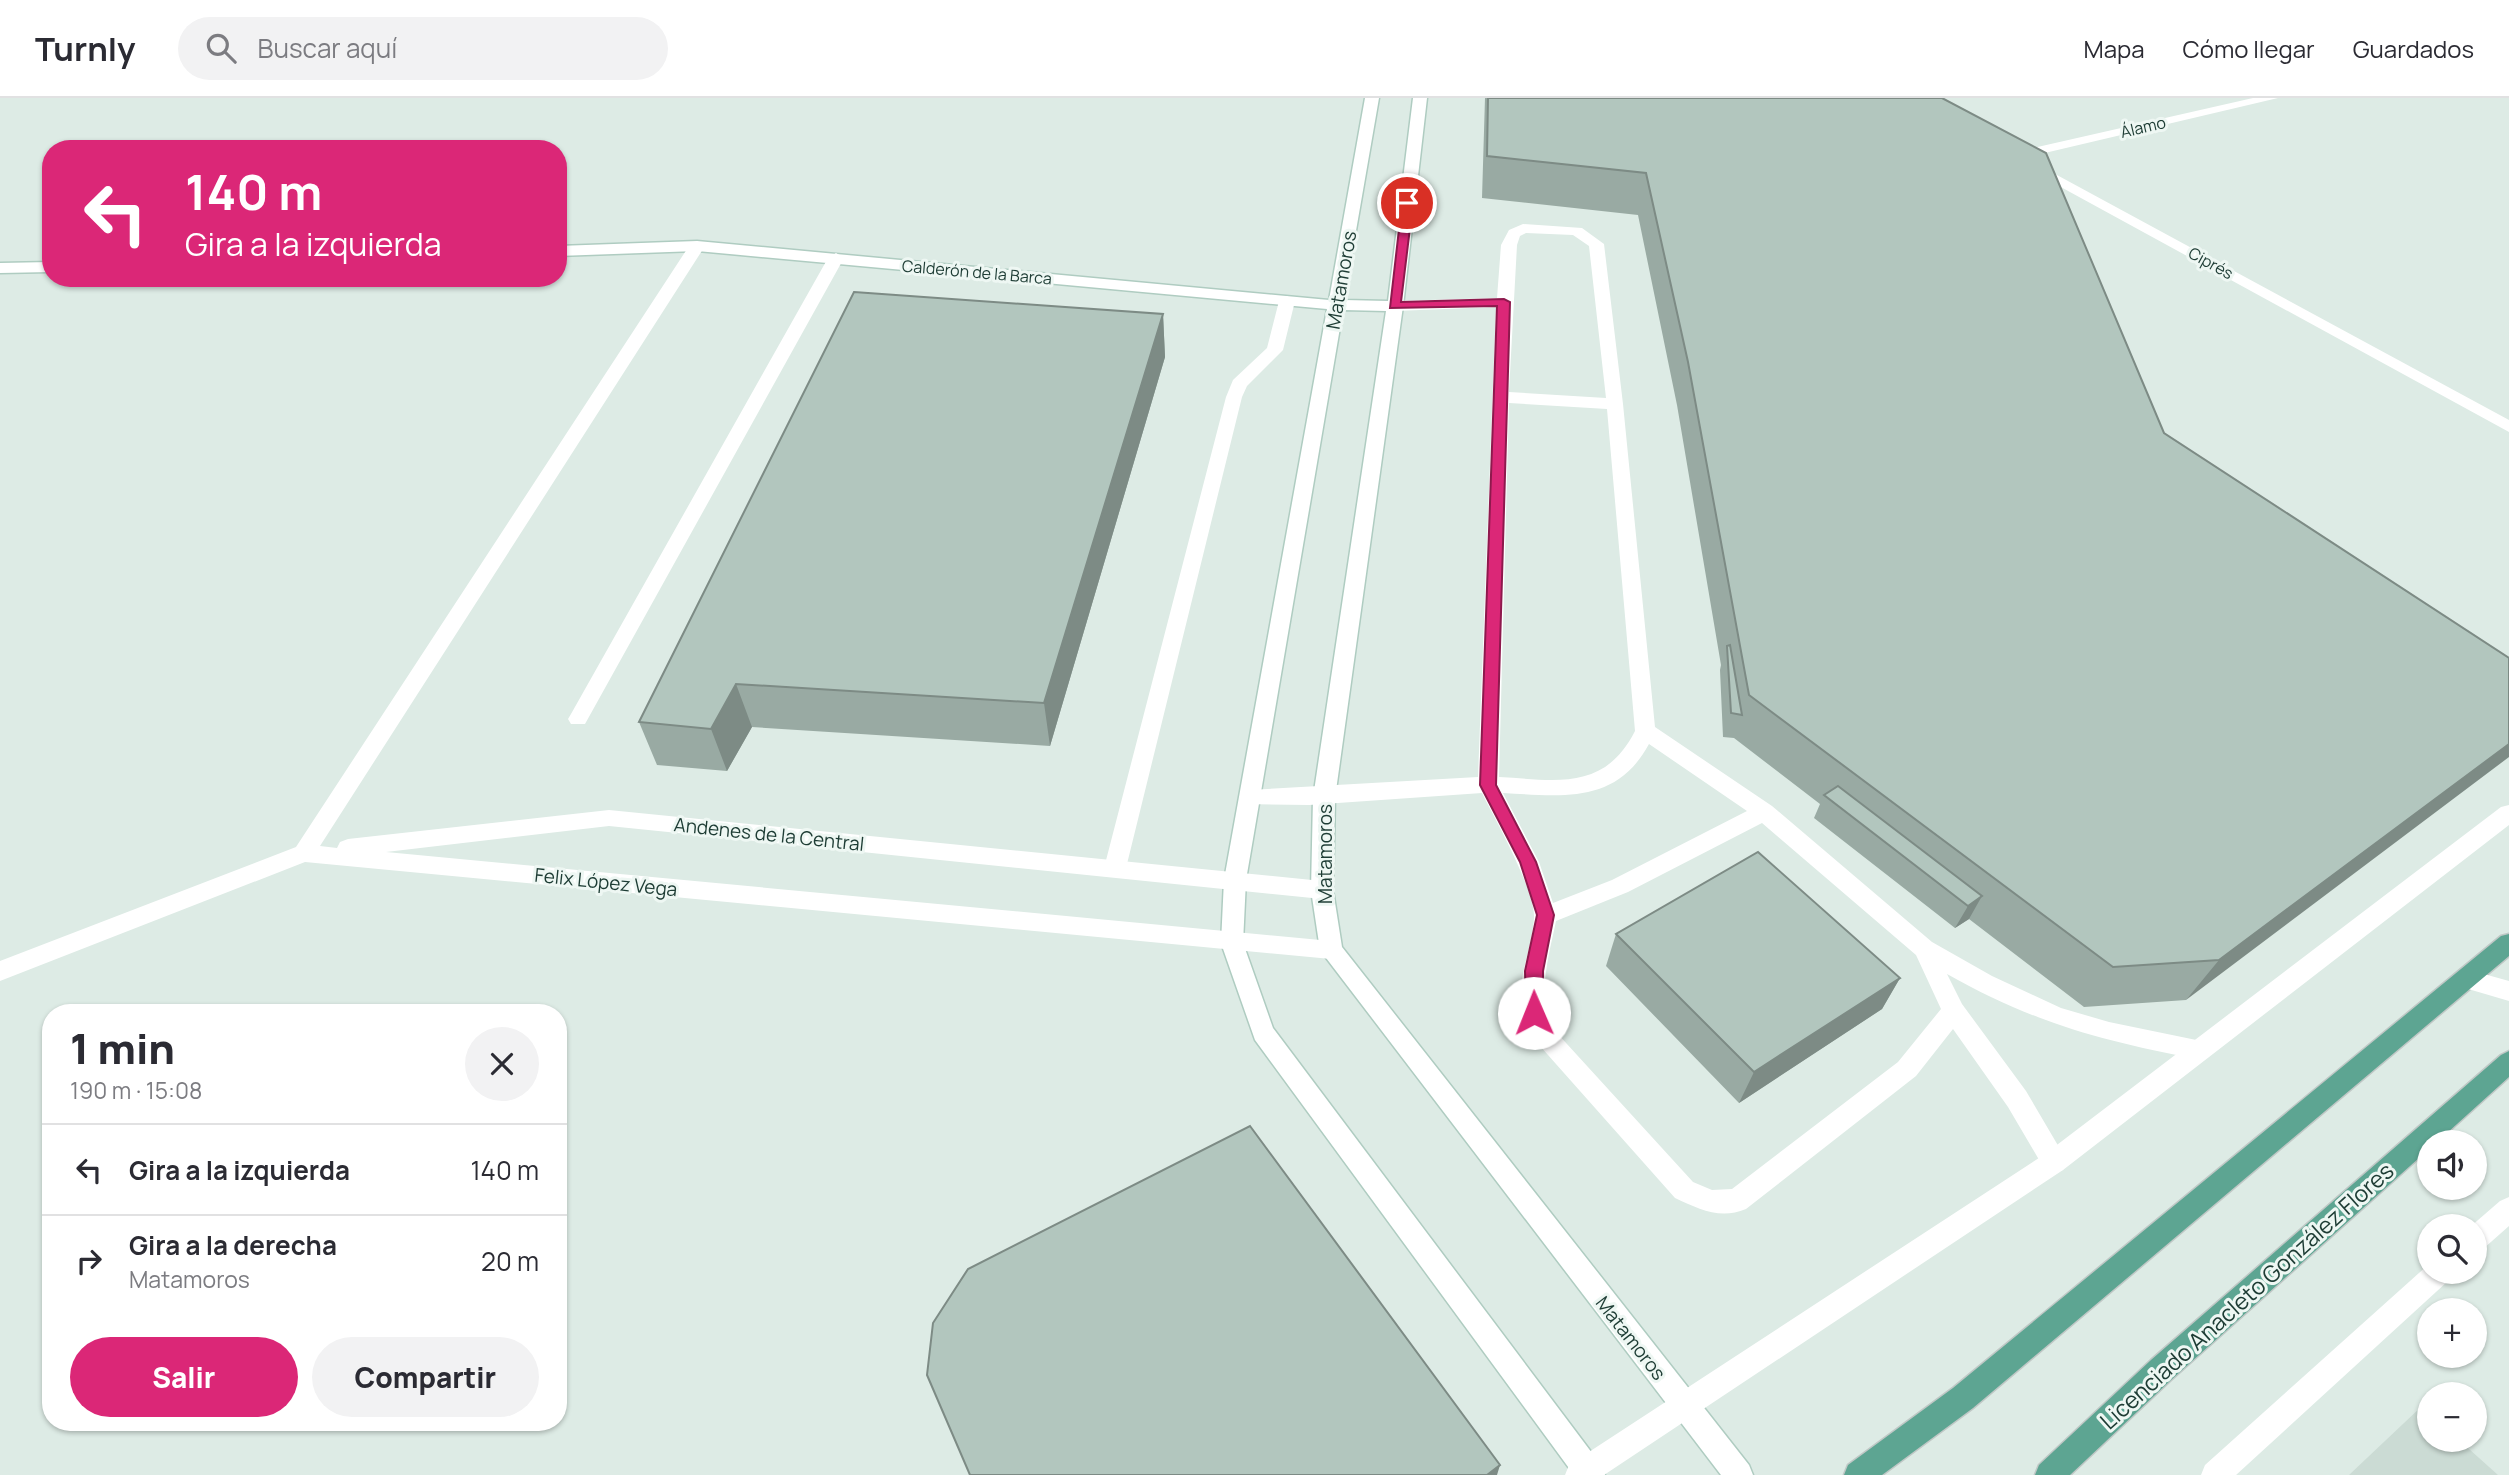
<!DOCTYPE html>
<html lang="es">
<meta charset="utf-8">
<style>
:root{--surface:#fff;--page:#f2f2f3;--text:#2b2b33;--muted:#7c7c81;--line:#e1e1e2;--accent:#db2777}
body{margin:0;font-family:Manrope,sans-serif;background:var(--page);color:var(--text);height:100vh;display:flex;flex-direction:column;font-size:26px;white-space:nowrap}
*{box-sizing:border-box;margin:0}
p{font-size:23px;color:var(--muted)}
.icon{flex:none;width:38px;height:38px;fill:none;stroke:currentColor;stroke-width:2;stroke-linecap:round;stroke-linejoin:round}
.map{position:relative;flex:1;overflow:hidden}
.drawer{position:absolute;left:42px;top:906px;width:525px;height:427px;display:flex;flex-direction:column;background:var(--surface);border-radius:28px;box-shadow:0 2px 5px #0004}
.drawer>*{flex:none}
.top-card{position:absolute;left:42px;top:42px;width:525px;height:147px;border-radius:28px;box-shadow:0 2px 5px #0004;background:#db2777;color:#fff;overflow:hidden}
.fabs{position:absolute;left:2417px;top:1032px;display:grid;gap:14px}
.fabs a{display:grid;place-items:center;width:70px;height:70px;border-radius:50%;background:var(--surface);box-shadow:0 2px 5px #0004;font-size:35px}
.pin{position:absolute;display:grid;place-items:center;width:60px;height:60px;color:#fff;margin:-30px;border:4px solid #fff;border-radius:50%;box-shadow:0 2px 7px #0007}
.me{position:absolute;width:77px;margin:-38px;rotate:359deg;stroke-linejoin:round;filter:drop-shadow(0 0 5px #0008)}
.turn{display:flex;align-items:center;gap:24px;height:147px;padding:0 28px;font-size:32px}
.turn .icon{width:91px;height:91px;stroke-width:2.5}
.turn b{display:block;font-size:49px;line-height:60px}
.round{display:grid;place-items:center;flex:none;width:74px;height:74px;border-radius:37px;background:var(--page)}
.summary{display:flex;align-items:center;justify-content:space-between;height:119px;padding:0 28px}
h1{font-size:42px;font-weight:800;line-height:52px}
.action{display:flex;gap:14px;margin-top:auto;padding:14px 28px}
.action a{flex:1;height:80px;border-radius:42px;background:var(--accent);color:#fff;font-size:28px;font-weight:800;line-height:80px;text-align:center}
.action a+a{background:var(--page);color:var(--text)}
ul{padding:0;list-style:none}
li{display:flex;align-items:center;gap:21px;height:91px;padding:0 28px;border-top:2px solid var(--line)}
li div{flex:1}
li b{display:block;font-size:26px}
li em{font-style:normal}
header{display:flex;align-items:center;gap:42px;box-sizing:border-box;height:98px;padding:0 35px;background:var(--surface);border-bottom:2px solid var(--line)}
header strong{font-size:33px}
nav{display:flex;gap:38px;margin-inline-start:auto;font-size:24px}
.search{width:490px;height:63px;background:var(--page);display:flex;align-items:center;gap:18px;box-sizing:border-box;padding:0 24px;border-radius:38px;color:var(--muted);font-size:26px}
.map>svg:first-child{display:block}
.built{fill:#cbdbd4}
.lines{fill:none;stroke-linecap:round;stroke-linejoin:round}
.secondary-casing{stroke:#afccc1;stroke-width:3}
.primary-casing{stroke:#c0c8c6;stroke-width:3}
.lane{fill:#fff;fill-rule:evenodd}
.street{fill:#fff;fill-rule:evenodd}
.secondary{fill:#fff;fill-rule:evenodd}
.primary{fill:#5da592;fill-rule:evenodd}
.wall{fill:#99aaa3}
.shaded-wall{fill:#7d8b85}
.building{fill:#b2c6be;stroke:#7d8b85;stroke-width:2}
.route{fill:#db2777;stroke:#8e194d;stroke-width:2}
.labels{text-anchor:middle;stroke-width:6;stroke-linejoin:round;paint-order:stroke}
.far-street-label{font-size:16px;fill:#1d3c34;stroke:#eef7f3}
.street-label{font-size:19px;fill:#1d3c34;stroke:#eef7f3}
.near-street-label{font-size:23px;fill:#1d3c34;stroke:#eef7f3}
</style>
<header>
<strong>Turnly</strong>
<div class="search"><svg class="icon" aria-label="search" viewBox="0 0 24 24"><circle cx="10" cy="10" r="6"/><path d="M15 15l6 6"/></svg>Buscar aquí</div>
<nav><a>Mapa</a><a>Cómo llegar</a><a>Guardados</a></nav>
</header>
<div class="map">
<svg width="2509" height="1377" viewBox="0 0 2509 1377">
<rect width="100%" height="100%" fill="#ddebe5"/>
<path class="built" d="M2422,1308L2429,1315V1342H2459L2498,1377H2349Z"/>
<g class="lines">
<g class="secondary-casing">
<path id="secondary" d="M1365,0H1379L1344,202L1388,203L1413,0H1427L1403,208L1335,700L1333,792L1342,849L1749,1367L1753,1377H1721L1320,852L1311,792L1313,700L1386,213L1343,212L1246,782L1243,845L1273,930L1601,1367L1605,1377H1574L1255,942L1221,845L1224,782L1327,211L697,153L558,158V148L697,143L1329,202Z
M51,164V174L0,175V165Z"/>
</g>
<g class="primary-casing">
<path id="primary" d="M2509,836V858L1973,1310L1882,1377H1844L1848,1367L1953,1290L2501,838Z
M2509,953V979L2436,1045H2429V1051L2171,1282L2070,1377H2035L2039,1367L2151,1262L2501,957Z"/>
</g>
<path class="lane" d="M1523,126L1582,130L1604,146L1623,306L1655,629L1772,708L1932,844L1992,878L2061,910L2109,924L2206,944L2210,951L2206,958L2198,961C2102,943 2034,925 1947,876L1962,906L2026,993L2063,1056L2067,1064L2063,1072L2054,1075L2045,1072L2008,1009L1953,931L1916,978L1746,1111C1720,1122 1699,1111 1675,1100L1540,948C1534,938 1525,926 1522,915C1515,882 1533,851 1534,819C1535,792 1495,721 1482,695L1309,707L1243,706L1239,700L1243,694L1250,692L1478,679L1496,209L1395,213L1387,208L1395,203L1497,200L1501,147L1509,132ZM1526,135L1573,137L1589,148L1606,300L1509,294L1517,147L1520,138ZM1509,305L1607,311L1635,633C1604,694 1556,682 1499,679ZM1649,646L1747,713L1612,782L1553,805L1539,764L1503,695C1562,698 1616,707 1649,646ZM1762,725L1916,857L1941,911L1898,964L1732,1091L1712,1092L1693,1084L1556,934C1536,897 1548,862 1556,823L1628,794Z
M836,155L844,160L585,626H571L568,621L571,616L828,160Z
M1287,198L1295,203L1283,252L1247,288L1242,299L1126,770L1123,776L1115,779L1107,776L1104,770L1226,299L1233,282L1267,250L1279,203Z"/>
<path class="street" d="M2253,0H2278L2015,62L2008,58L2015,54Z
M2031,63L2509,322V334L2026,70L2024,67Z
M697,143L705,148L320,748L337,750L340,744L348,741L609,712L1322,783L1330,786L1333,792L1330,798L1322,801L609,728L386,754L1331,843L1339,845L1342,852L1339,859L1331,861L305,764L0,883V863L296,749L689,148Z
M2509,707V727L2063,1072L1604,1377H1565L1569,1367L2045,1056L2501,709Z
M2466,871L2509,883V903L2458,888L2454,881L2458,874Z
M2509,1099V1128L2483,1151L2474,1154V1129H2470L2500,1103Z
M2429,1166V1174H2452L2448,1183L2236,1377H2201L2205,1367Z"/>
<use href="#secondary" class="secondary"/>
<use href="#primary" class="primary"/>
</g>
<path class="wall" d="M1485,0H1942L2164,335L2509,560L2186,902L2084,909L1969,821L1955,830L1814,720L1820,706L1734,640L1723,639L1720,572L1721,567L1677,307L1638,117L1482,100Z
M1163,216L1165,259L1050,648L752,629L727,673L657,667L639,624Z
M1616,836L1900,880L1882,911L1739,1005L1606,868Z"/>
<path class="shaded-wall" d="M1163,216L1165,259L1050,648L1044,605Z
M736,586L752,629L727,673L711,631Z
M2509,646V659L2186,902L2219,862Z
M1982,798L1969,821L1955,830L1968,808Z
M1900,880L1882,911L1739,1005L1754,974Z
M1500,1367L1497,1377H1487Z"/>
<path class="building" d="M1488,0H1942L2046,55L2164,335L2509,560V646L2219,862L2113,869L1749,597L1688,264L1646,75L1487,58Z
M854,194L1163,216L1044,605L736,586L711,631L639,624Z
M1730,547L1742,617L1731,615L1727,548Z
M1838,688L1982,798L1968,808L1824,697Z
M1758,754L1900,880L1754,974L1616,836Z
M1250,1028L1500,1367L1487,1377H970L927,1277L933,1225L968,1171Z"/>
<path class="route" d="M1407,102L1413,105L1401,204L1504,201L1510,204L1496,687L1536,764L1554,817L1543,873V915L1534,923L1526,915L1525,873L1537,817L1520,764L1480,687L1497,208L1390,210L1402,105Z"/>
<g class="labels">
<g class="far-street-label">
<text transform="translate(2143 29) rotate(-13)" y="6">Álamo</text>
<text transform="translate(2211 165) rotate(29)" y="6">Ciprés</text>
<text transform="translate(977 174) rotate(5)" y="6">Calderón de la Barca</text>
</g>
<g class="street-label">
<text transform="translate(1341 182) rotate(-80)" y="7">Matamoros</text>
<text transform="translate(769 736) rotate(6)" y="7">Andenes de la Central</text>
<text transform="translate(1325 756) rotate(-90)" y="7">Matamoros</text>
<text transform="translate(606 784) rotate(6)" y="7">Felix López Vega</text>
<text transform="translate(1631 1240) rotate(52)" y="7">Matamoros</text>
</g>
<g class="near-street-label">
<text transform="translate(2247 1198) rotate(-42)" y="8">Licenciado Anacleto González Flores</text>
</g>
</g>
</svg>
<div class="fabs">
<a><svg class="icon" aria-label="sound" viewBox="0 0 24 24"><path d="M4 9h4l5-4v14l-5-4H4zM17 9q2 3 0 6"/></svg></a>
<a><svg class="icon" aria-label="search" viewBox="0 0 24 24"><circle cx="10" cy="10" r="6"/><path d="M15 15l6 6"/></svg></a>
<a>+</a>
<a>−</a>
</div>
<div class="pin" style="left:1407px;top:105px;background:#d93025"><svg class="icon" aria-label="arrive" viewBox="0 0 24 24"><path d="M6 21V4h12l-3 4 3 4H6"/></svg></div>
<svg class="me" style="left:1534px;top:915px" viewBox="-20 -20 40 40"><circle r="19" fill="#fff"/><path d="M0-13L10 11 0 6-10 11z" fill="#db2777"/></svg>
<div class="top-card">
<div class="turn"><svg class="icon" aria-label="left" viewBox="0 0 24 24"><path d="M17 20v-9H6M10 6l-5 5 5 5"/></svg><div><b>140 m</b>Gira a la izquierda</div></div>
</div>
<section class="drawer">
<div class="summary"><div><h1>1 min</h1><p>190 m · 15:08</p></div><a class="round"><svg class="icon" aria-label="close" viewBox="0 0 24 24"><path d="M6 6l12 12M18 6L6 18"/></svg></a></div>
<ul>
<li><svg class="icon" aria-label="left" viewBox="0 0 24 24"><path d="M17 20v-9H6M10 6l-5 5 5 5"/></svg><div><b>Gira a la izquierda</b></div><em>140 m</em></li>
<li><svg class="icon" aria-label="right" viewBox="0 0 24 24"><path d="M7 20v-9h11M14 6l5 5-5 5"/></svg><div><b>Gira a la derecha</b><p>Matamoros</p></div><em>20 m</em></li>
</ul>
<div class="action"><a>Salir</a><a>Compartir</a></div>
</section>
</div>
